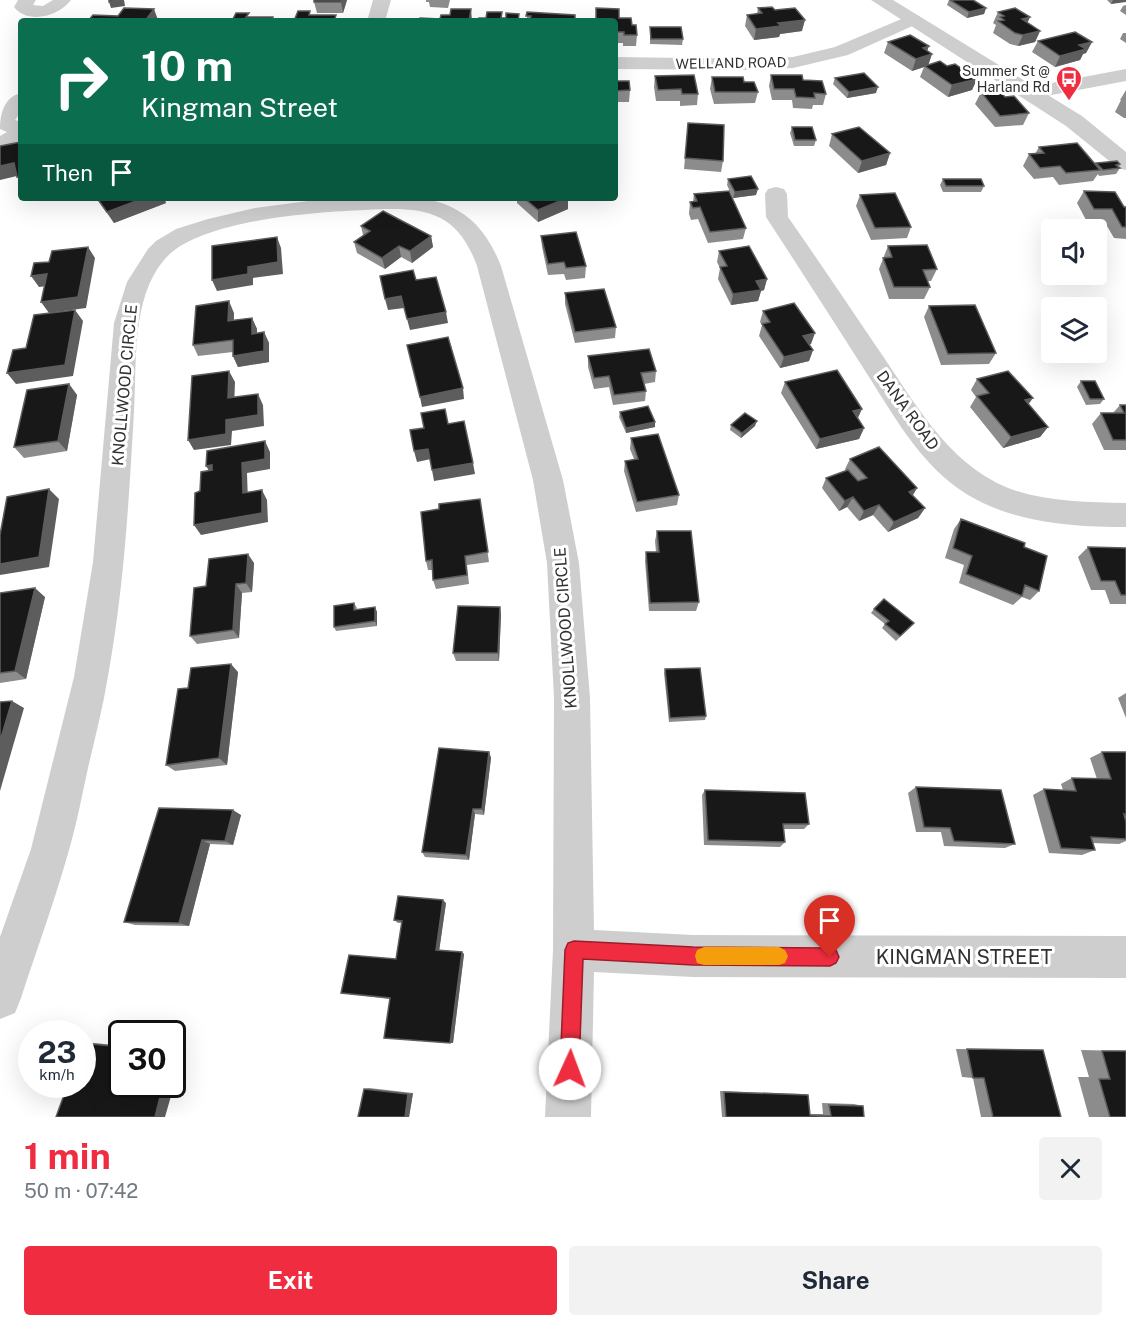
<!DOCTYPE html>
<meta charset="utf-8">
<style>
:root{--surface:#fff;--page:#f2f2f3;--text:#1f2937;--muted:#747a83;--accent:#f02c40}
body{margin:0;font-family:"Public Sans",sans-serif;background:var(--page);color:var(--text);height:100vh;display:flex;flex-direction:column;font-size:22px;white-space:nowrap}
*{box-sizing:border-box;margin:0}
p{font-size:20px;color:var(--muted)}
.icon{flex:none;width:33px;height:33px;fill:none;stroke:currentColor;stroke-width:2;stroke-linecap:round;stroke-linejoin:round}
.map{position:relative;height:1117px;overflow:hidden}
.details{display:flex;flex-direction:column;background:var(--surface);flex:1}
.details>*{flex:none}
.banner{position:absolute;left:18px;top:18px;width:600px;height:183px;border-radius:6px;box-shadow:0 6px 24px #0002;background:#0b6e4f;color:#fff;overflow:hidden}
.tools{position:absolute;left:1041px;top:219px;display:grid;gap:12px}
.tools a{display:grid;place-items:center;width:66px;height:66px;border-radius:6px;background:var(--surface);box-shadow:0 6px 24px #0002;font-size:30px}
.speed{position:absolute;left:18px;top:1020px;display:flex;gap:12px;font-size:30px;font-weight:700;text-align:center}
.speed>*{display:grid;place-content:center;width:78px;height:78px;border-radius:50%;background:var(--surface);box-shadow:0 6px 24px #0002;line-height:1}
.speed small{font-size:15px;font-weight:400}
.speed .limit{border:3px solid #111;border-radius:9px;background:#fff;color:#111}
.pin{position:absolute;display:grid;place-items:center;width:51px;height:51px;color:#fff;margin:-62px -26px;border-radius:50% 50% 50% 0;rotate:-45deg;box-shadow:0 0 6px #0007}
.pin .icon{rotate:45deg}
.me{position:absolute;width:66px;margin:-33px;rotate:2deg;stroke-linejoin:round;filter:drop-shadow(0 0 4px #0008)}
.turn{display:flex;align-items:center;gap:21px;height:126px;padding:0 24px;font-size:27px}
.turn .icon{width:78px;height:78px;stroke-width:2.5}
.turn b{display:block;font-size:42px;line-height:51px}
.then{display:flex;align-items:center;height:57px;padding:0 24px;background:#0003;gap:12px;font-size:22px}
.round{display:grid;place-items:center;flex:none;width:63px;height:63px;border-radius:6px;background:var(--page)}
.head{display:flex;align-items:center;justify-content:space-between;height:102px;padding:0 24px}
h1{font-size:36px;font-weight:700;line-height:45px;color:var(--accent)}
.cta{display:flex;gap:12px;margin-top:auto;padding:12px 24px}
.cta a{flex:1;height:69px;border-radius:6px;background:var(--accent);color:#fff;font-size:24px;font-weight:700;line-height:69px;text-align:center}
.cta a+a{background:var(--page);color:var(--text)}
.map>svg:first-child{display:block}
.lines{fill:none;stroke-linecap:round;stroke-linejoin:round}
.minor{fill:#cecece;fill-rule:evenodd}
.tertiary{fill:#cecece;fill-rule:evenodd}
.wall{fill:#8c8c8c}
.shaded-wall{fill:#5d5d5d}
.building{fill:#181818;stroke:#5d5d5d;stroke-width:1.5}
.route{fill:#f02c40;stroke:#9c1d2a;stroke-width:1.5}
.slow{fill:#f59e0b}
.labels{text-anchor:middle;stroke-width:6;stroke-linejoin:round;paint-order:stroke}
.far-street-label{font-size:14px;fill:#313131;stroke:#fff}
.far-poi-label{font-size:14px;fill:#313131;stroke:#fff;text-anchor:end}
.street-label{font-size:16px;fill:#313131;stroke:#fff}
.near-street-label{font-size:20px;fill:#313131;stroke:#fff}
</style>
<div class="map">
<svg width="1126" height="1117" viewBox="0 0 1126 1117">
<rect width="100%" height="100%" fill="#fff"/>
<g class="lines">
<path class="minor" d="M18,0H36L33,5L43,6L53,0H71C59,16 28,25 14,7Z
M373,0H391L385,21H367Z
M911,15L917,16L920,20L917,24L848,55L793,68L757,70L615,69V57L757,59L793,57L835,47Z
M1126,69V81L1030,99L1023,97L1020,93L1023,89L1030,87Z
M21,93V112L15,120L21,122V142L0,151V136L7,132L0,129C0,114 4,97 21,93Z
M776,187L784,189L787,194L788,217C818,260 847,303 876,346C913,399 945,462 1008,488C1045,502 1087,502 1126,503V527C1072,527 1015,523 968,495C919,465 892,412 862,366C830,316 798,266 766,217L765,194L768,189Z
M331,198C406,198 468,182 501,266L563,480L579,563L590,698L594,930L693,935L1126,936V978L693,977L594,972L591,1117H545L553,950L554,698L547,563L533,480L477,266C456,208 420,207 365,210C314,212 197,220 164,260C131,299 137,363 134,411C129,500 124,588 108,676C103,707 95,738 88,768C82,795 77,823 69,850C55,900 37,949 21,998L15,1013L0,1019V937L31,849L74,677L93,562L114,323L127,282L148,249L156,241L176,229L208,219L255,208Z"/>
<path class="tertiary" d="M871,0H893L1082,116L1126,152V170L1118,168L1066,126Z"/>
</g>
<path class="wall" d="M314,0H347L343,13H317L314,2Z
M426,0H450L448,8L430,7L429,2H426Z
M949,0L986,8L984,14L967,18L947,5Z
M1107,0H1126L1111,4Z
M1126,5V15L1120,11L1123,6Z
M758,8L775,10L802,31L780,34L779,37L754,40L745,26L747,15L757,14Z
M527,12L575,21H527Z
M998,12L1030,17L1027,23L1040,31L1035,42L1018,46L1010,44L993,33L996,25L993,23Z
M619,18L632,25L637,35L636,46H623V43H615V21Z
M650,27L683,39L682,45L650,44Z
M1123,33H1126V43L1120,39Z
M1038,41L1092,42L1086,53L1083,54L1080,60L1055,67L1032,52Z
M888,42L929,46L927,51L932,54L928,65L947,66L977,79L972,90L948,97L920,77L924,67L912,71L884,53Z
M615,73L617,81L630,90L629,102H615Z
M771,75L803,80L826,94L823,105H813L812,109L793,108L792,100H772L769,86Z
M655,76L698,94L697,105L680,106V101H656L654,87Z
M712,77L744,82L758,92L755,103L714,104L710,89Z
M835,78L876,93L847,98L833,84Z
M1126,90V118H1124L1115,112L1121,100H1120Z
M981,92L1005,97L1029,113L1023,125L995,127L975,104Z
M688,123L723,161L721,172L684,169Z
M792,127L816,140L814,146H794L790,133Z
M832,134L890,153L886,165L858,173L829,146Z
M1039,147L1095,164L1096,163L1120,164L1119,167L1120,168L1116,174L1099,176L1098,174L1093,181L1059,185L1053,177L1034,179L1023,166L1029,154H1035Z
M728,179L756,195L733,198L727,185Z
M943,179L984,186L981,192H943L940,185Z
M1084,191L1126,207V239L1114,238L1104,221L1086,220L1077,203Z
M694,194L746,228L743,239L708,243L698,219L691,220L689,214L690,202H693Z
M860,195L911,227L907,238L871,240L856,206Z
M96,198H164L166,203L114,223Z
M517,198H568V209L538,222L517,203Z
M1051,224L1086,230H1052V239L1047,230Z
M361,226L431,236L433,247L412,263L401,257L385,269L357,253L354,242L363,235Z
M541,236L586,266L585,278L566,280L564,274L548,275L542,247Z
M888,246L937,269L931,281H927L930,287L924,299H889L879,269Z
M719,251L767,279L764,290L761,291L758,301L731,305L718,279L720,268L717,262Z
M565,293L616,327L615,338L575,343L565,304Z
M929,306L996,353L989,364L941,365L924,317Z
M763,311L811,344L809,345L813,350L809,361L780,368L759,336L762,325L760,322Z
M234,313V320L252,318L257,329V333L264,332L269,343V362L238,367L233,356V352L198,356L193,345Z
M588,356L656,371L655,382L644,384L646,391L645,401L613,405L609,387L594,389L588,367Z
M977,379L1028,404L1048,427L1040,437L1003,448L970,407L976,397L971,390Z
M1081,381L1104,399L1100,404L1086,405L1077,387Z
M785,382L858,419L864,428L859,439L816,449L781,393Z
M69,384L77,395L67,451L24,458L14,447Z
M1120,405H1126V450H1104L1092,424L1101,413H1113Z
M620,412L655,427L626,433L619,417Z
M731,425L755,426L741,438L730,430Z
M631,438L679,495L677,505L636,512L624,471L625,461L634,459L630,449Z
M850,459L917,488L913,495L925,508L918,518L888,532L873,515L859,521L847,507L839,511L822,488L826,478L846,471L845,469Z
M480,499L489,562L467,565L469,584L436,589L433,580L432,570H428L426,561L439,509Z
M961,519L1024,547L1039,591L1030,600L1022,597L1013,605L959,583L964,565L945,558L954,529Z
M657,531L699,602L696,611H649L645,561L646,552H656L655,541Z
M1088,547L1126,548V604H1110L1105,590H1091L1078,557Z
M254,563L252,592L242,593L239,638L197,644L190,636L206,586Z
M0,593L45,597L26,679L0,683Z
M354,603L357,608L356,610L375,607L377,612V626L336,631L334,627Z
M500,607L501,615L499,661H456L453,653Z
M874,609L914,623L896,641L882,628L885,624L871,613Z
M665,669L706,716L705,720L669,722L664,673Z
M238,672L227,765L175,771L166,765L188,688Z
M1126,693V718L1118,698Z
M489,752L491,758L484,815L475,814L469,860L425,857L422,852Z
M1102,752H1126V841L1119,844L1092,843L1095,850L1082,855L1049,853L1033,795L1044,789L1063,790L1061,784L1072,778L1097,779L1090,758Z
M916,787L1015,844L1005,848L944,846L941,832H916L908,793Z
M705,790L809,824L804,829H784L785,842L780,847L704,845L702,795Z
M159,808L241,815L233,845L210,844L189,926L135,925L124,922Z
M446,903L439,950L464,954L453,1043L390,999L341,993L396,959L402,923H398L394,920Z
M82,1043H95L122,1046V1084H141L139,1093L171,1096L56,1117Z
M956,1049L1043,1050L1061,1117H981L973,1078L962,1077Z
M1081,1050L1126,1051V1117H1089L1078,1077H1089Z
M369,1088L413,1093L409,1117L364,1089Z
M720,1091L801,1094L808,1095L810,1114H823L822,1103L854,1104L863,1106L864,1117H722Z"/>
<path class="shaded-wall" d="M123,0H124L125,6L111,8L109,2Z
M342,0H347L343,13L341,2Z
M1113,0H1126V2L1111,4Z
M986,8L984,14L967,18L969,12Z
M154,9L158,20L157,21H145Z
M471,9L472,21H469Z
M1030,17L1025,28L1022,19Z
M805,20L802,31L780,34L779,37L754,40L756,29L778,23Z
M1040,31L1035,42L1018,46L1023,35Z
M1092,42L1086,53L1083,54L1080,60L1055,67L1060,56L1079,45Z
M929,46L925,56L932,54L928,66H925L924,67L912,71L916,59L923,48Z
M977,79L972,90L948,97L952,85Z
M878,87L876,93L847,98L849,92Z
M890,153L886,165L858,173L862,161Z
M14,163L21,175L0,180V166Z
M21,176V183L17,177Z
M758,189L756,195L733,198L735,192Z
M144,198H164L166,203L114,223L107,212Z
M567,198H568V209L538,222V210Z
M431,236L433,247L412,263L410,251Z
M277,237L281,248L283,274L253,278V285L217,291L212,280L248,267Z
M399,246L401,257L385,269L382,258Z
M88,247L95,258L86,308L49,313L41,302Z
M47,274L55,285L39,287L31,276Z
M767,279L764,290L761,291L758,301L731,305L733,294L756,281Z
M401,296L404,308L388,310L385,299Z
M229,301L234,313L233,332L228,321Z
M75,310L83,321L73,376L16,384L7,373Z
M446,312L448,323L410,330L407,319Z
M252,318L257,329V345L252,334Z
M264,332L269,343V362L238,367L233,356Z
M815,333L811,344L799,347L803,336Z
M813,350L809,361L780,368L784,357Z
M229,371L235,382L234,409L228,398Z
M69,384L77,395L67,451L58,441Z
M463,388L464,399L422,407L420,397Z
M258,394L263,405L264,426L232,431L231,445L194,450L188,440L226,420Z
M1033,398L1025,409V400Z
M862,409L857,420L853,411Z
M757,421L755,426L741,438L742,433Z
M655,422V427L626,433V428Z
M1048,427L1040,437L1003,448L1011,437Z
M864,428L859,439L816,449L820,439Z
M265,441L270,452V469L247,473L248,503L243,493L242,463Z
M428,449L431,459L417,462L414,451Z
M473,463L475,474L434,481L432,470Z
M212,465L213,477L206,466Z
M917,488L911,498L909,492Z
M49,489L59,499L49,567L0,575V564Z
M262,490L267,500L268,522L201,535L194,525Z
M853,497L847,507L839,511L845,501Z
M879,505L873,515L859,521L864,511Z
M925,508L918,518L888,532L894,522Z
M248,554L254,563L252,592L246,583Z
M236,584L242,593L239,638L233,630Z
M35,588L45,597L26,679L15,671Z
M375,607L377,612V626L375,621Z
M500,607L501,615L499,661L498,653Z
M231,664L238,672L227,765L219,758Z
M12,701L24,708L0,791V741Z
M489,752L491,758L484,815L482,809Z
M473,809L475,814L469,860L466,855Z
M233,810L241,815L233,845L225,841Z
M202,840L210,844L189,926L179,923Z
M443,900L446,903L439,952L436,950Z
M462,952L464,954L453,1043H450Z
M130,1084H141L139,1093L127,1095Z
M413,1093L409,1117H405L408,1094Z
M171,1096L165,1117H155L160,1097Z"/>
<path class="building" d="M109,0H123L109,2Z
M314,0H342L341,2H314Z
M950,0H973L986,8L969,12Z
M772,7L775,10L795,8L805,20L778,23L781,26L756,29L747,15L762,13L758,8Z
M124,8L154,9L145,21H88L93,15L118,16Z
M596,8L619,9V18H631L632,25H636L637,35H624V32H615V21H596Z
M1015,8L1030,17L1022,19L1040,31L1023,35L1015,33L998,21L1004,20L1000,17L1004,16L998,12Z
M451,9H471L469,21H419L420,18L440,19L441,15H450Z
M298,11H310L309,15H336L334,21H294Z
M487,12H502L501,18H506V13L519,14L518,21H479V18H486Z
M527,12L575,15V21H530L531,16H526Z
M236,13H249L246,17H273L272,21H232Z
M179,20H212L211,21H179Z
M650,27H681L683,39H651Z
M1075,32L1092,42L1079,45L1086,49L1060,56L1038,41Z
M910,35L929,46L923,48L932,54L916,59L888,42Z
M940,61L947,66L955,64L977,79L952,85L925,66Z
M615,73H616L617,81H629L630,90L615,91Z
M864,73L878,87L849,92L835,78Z
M694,75L698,94H682L681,89L658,90L655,76Z
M771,75H802L803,80L822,81L826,94L814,93L815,98L796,97L794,89H774Z
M712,77H743L744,82H754L758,92H715Z
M1000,91L1005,97L1014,96L1029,113L1000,116L981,92Z
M688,123L724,125L723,161L685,158Z
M792,127H812L816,140H795Z
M859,127L890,153L862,161L832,134Z
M21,142V176L17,177L14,163L0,166V146Z
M1077,143L1100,170L1066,173L1060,166L1040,168L1029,154L1044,153L1039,147Z
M1117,161L1120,164L1116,165L1120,168L1103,170L1096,163Z
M751,176L758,189L735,192L728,179Z
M943,179H981L984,186H946Z
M729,191L746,228L710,232L700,207L693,208L690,202L697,201L694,194Z
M1084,191L1115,192L1124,207H1126V227H1122L1112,209H1094Z
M895,193L911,227L875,228L860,195Z
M97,198H144L107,212Z
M524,198H567L538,210Z
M383,211L431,236L410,251L399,246L382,258L354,242L370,231L361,226Z
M1051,224L1084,225L1086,230H1054Z
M576,232L586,266L566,268L564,262L548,264L541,236Z
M277,237L278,262L248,267V274L212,280V246Z
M927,245L937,269L923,270L930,287H894L883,258L892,257L888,246Z
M749,246L767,279L756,281L761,290L733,294L720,267L727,266L719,251Z
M88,247L78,297L41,302L47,274L31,276L34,263L49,262L52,251Z
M413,270L416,280L436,277L446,312L407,319L401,296L385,299L380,276Z
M604,289L616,327L575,332L565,293Z
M229,301L228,321L252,318V334L264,332V351L233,356V340L193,345L196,306Z
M794,303L815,333L803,336L813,350L784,357L762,324L770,322L763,311Z
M975,305L996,353L948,354L929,306Z
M75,310L65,365L7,373L13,350L26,348L34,315Z
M448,337L463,388L420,397L407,345Z
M649,349L656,371L641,373L646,391L614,395L609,376L594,378L588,356Z
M837,370L862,409L853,411L864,428L820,439L785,382Z
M229,371L228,398L258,394V415L226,420V434L188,440L192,376Z
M1008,371L1033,398L1025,400L1048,427L1011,437L977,396L989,393L977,379Z
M1081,381H1095L1104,399H1090Z
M69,384L58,441L14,447L27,390Z
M1120,405H1126V440H1113L1101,413H1124Z
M648,406L655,422L626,428L620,412Z
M445,409L448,424L464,421L473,463L432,470L428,449L414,451L410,430L424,428L421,413Z
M745,413L757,421L742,433L731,425Z
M658,434L679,495L637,502L625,461L638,459L631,438Z
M265,441V459L242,463L243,493L262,490V513L194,525L195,493L200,491L201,472L212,470V465L206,466L207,451Z
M879,447L917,488L909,492L925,508L894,522L879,505L864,511L853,497L845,501L826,478L848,470L858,481L867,478L850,459Z
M49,489L39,557L0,564V535L7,497Z
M480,499L488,552L465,556L467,575L433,580L432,560L426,561L421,512L439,509V504Z
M961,519L1025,543L1024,547L1047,556L1039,591L1025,585L1022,596L966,574L972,556L953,548Z
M657,531H691L699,602L650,603L646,552H659Z
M1088,547L1126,548V595H1121L1115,581H1101Z
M248,554L246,583L236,584L233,630L190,636L194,588L206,586L209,559Z
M35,588L15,671L0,673V593Z
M884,599L914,623L900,636L885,624L889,621L874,609Z
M354,603V610L375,607V621L334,627V606Z
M458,606L500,607L498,653H453Z
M231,664L219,758L166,765L178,689L188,688L191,668Z
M700,668L706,716L670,718L665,669Z
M12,701L0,741V702Z
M439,748L489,752L482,809H473L466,855L422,852Z
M1102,752H1126V815L1124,814L1126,822V839L1091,837L1095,850L1061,848L1044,789L1076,791L1072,778L1111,779Z
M916,787L1001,790L1015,844L954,841L950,828L924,827Z
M705,790L805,793L809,824H783L785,842L708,840Z
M159,808L233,810L225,841L202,840L179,923L124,922Z
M398,896L443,900L436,950L462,952L450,1043L384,1038L390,998L341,993L349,955L396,959L402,921L394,920Z
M82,1043L122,1047V1084H130L127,1095L160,1097L155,1117H56L68,1084H82Z
M967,1049L1043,1050L1061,1117H993L984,1078H973Z
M1102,1051H1126V1117H1110L1099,1079H1110Z
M364,1089L408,1094L405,1117H358Z
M724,1092L808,1095L810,1115L831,1116L829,1105L863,1106L864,1117H726Z"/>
<path class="route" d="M574,941L693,947L830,948L836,950L839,957L836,963L830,966L693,965L583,959L579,1069L577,1076L570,1079L563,1076L560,1069L565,950L568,943Z"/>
<path class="slow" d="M704,947H779L785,950L788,956L785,963L779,965H704L697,963L695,956L697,950Z"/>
<defs>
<symbol id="bus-pin" viewBox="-11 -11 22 30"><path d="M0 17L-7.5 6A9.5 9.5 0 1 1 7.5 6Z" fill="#f02c40" stroke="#fff"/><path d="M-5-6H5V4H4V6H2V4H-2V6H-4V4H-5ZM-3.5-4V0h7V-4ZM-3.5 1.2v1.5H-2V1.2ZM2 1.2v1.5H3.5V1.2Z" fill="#fff"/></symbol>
</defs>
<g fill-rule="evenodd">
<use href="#bus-pin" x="1054" y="64" width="30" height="40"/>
</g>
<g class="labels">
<g class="far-street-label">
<text transform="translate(731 63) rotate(-1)" y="5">WELLAND ROAD</text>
</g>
<g class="far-poi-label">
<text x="1050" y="76">Summer St @<tspan x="1050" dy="16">Harland Rd</tspan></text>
</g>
<g class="street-label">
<text transform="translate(124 385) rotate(-85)" y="6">KNOLLWOOD CIRCLE</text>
<text transform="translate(908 410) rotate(54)" y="6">DANA ROAD</text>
<text transform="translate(565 628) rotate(-94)" y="6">KNOLLWOOD CIRCLE</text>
</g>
<g class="near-street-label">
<text x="964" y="964">KINGMAN STREET</text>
</g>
</g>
</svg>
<div class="tools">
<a><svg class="icon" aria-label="sound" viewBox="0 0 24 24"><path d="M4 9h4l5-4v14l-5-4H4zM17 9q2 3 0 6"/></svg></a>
<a><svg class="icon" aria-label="layers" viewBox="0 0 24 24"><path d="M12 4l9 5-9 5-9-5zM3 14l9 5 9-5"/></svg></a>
</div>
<div class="speed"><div>23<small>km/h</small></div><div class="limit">30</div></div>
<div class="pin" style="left:830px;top:957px;background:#d93025"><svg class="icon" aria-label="arrive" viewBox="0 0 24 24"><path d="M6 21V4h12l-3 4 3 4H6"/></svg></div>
<svg class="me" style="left:570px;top:1069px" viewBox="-20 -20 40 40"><circle r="19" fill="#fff"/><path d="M0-13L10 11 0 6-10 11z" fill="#f02c40"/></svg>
<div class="banner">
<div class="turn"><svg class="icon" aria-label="right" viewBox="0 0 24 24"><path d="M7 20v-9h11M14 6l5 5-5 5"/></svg><div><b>10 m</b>Kingman Street</div></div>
<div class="then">Then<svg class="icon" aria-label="arrive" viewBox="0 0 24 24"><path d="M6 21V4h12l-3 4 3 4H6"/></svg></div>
</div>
</div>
<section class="details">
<div class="head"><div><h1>1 min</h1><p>50 m · 07:42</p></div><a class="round"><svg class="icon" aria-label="close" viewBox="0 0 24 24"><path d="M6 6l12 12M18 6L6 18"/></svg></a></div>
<div class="cta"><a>Exit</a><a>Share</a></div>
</section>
